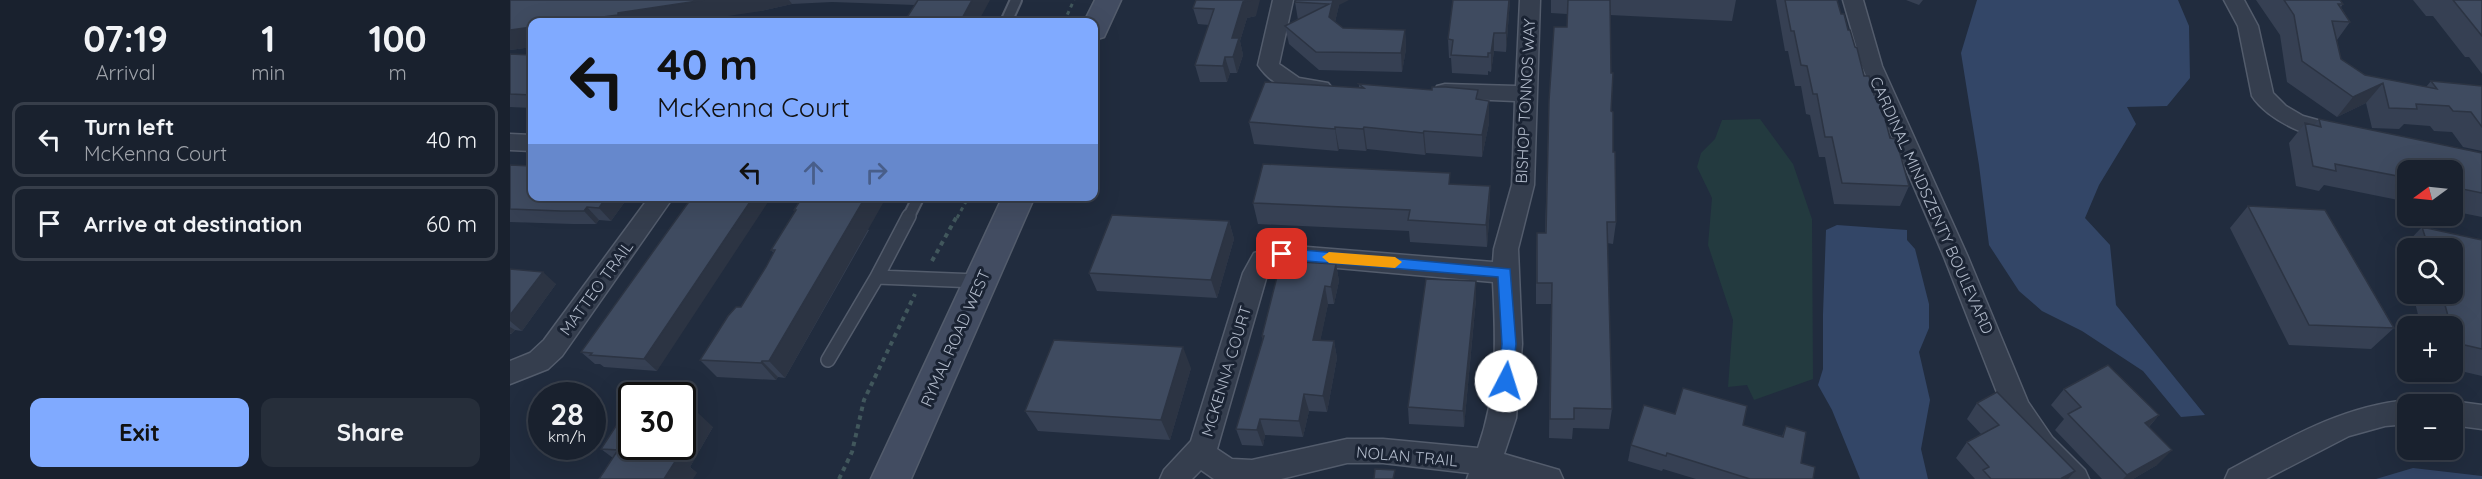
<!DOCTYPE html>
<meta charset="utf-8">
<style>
:root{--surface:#19212e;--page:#262e3a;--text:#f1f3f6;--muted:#9fa3aa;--line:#373e4a;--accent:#80aaff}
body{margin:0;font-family:Quicksand,sans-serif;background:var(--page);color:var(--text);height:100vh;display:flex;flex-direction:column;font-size:22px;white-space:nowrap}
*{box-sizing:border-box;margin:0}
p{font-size:20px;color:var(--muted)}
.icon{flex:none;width:33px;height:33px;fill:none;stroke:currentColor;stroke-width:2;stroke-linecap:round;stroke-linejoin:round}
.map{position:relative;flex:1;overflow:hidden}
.side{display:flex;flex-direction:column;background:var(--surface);width:510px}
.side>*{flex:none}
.guide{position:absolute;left:18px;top:18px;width:570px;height:183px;border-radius:12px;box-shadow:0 6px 24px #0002,0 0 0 2px var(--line);background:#80aaff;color:#111;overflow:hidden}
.needle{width:39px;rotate:255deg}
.buttons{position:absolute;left:1887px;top:160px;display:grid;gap:12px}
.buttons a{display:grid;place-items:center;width:66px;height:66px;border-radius:12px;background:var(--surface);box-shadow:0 6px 24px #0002,0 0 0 2px var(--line);font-size:30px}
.speed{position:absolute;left:18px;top:382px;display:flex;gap:12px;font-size:30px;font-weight:700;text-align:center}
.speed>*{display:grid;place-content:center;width:78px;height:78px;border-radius:50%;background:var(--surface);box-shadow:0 6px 24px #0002,0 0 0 2px var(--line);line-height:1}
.speed small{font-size:15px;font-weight:400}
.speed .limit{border:3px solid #111;border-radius:9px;background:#fff;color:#111}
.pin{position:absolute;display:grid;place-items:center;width:51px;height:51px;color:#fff;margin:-26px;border-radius:12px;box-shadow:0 3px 9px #0006}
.me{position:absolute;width:66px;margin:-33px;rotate:5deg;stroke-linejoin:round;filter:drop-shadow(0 0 4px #0008)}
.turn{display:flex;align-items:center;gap:21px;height:126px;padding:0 30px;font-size:27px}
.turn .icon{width:78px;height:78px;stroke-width:2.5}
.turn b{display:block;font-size:42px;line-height:51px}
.lanes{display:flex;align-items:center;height:57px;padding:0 30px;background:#0003;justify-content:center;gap:30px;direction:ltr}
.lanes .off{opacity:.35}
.eta{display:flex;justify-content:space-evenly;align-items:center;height:102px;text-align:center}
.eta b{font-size:36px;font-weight:800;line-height:42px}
.cta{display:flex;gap:12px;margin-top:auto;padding:12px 30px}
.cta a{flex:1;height:69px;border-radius:12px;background:var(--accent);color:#111;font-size:24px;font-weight:800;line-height:69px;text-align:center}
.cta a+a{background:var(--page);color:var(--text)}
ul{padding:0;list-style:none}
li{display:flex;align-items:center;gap:18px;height:75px;margin:0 12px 9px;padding:0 18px;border:3px solid var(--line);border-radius:12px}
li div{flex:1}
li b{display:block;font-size:22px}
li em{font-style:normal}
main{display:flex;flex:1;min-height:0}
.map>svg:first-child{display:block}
.green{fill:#233a3f}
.water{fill:#334667}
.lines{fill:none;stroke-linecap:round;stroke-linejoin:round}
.lane-far1-casing{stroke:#535c6c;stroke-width:14}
.lane-casing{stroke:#535c6c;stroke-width:16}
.street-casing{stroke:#535c6c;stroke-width:3}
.secondary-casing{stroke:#535c6c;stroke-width:3}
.path-far1{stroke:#41575c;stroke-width:3;stroke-dasharray:4 4;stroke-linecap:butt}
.path{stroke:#41575c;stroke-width:4;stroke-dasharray:4.5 4.5;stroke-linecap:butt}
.lane-far1{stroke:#353e4e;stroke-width:10}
.lane{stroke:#353e4e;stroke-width:13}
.street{fill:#353e4e;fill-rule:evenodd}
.secondary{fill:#424c61;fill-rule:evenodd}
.wall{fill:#364053}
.shaded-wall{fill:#2c3443}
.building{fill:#3f4b60;stroke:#2c3443;stroke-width:1.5}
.route{fill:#1a73e8;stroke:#114b97;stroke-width:1.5}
.slow{fill:#f59e0b}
.labels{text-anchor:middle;stroke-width:6;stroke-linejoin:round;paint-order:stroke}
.street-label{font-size:16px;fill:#b0b9c9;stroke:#1a2333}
</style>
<main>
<section class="side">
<div class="eta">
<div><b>07:19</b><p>Arrival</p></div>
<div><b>1</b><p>min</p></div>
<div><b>100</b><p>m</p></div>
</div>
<ul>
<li><svg class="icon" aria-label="left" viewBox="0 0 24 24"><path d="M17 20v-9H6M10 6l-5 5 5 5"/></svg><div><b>Turn left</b><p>McKenna Court</p></div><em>40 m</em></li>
<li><svg class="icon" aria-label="arrive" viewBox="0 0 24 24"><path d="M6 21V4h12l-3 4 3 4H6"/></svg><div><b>Arrive at destination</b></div><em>60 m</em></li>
</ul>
<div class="cta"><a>Exit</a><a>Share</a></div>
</section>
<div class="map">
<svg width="1972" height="479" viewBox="0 0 1972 479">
<rect width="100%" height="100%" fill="#212c3e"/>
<path class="green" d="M1250,119L1283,164L1302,219L1303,379L1244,400L1237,385L1218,387L1223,320L1198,245L1202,198L1187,167L1191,153L1205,139L1212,120Z"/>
<path class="water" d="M1467,0H1668L1679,26L1680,78L1657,106L1617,107L1626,124L1589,185L1575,218L1600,245L1606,305L1695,415L1671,417L1633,371L1572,331L1532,311L1509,291L1479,245L1469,165L1451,53Z
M1327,225L1397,230V240L1405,249L1419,304V328L1409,352L1420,400L1411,449L1418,479H1350L1322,410L1308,385L1313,369V314L1316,230Z
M1903,468L1972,476V479H1866Z"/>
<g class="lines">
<defs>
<path id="lane-far1" d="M496,22L506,0
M398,218L409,196"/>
<path id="lane" d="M399,216L367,277L467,281
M318,360L367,277"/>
<path id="street" d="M763,0H783L769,64L789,78L818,83L822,88L818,93C793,100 762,87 748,65Z
M1010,0H1030L1024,185L1008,249L1012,344L1006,418L994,454L1049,470L1053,479H957L959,473L873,463H837L771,479H704L691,470L682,479H650L654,470L681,441L733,273L744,253L772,245L983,262L984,249L1002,185L1005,101L935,98L927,96L924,91L927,86L935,84L1006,86ZM772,263L983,282C986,341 988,392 968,448L873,439H837L742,460L722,459L707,449L757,275L762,267Z
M1333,0H1353L1372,66L1458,257L1518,402L1542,437L1575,470L1579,479H1546L1522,455L1493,408L1434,257L1352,66Z
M1714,0H1734L1748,26L1763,93L1776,106L1793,116L1833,127L1836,132L1833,137C1807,145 1756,119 1742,96L1728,26Z
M0,134L22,135V151L0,150Z
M140,196H164L52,356L38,369L0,384V361L20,353L34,340Z
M1898,400L1908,405H1898V424L1875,426L1839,436L1756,479H1715L1719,470C1777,439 1832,406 1898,400Z
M1942,401L1972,405V429L1942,425V405H1932Z"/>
<path id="secondary" d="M585,0H611L594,37L584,40V22H574Z
M493,196H525L401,479H361Z"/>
</defs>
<use href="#lane-far1" class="lane-far1-casing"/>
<use href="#lane" class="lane-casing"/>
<use href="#street" class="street-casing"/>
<use href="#secondary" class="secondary-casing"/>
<path class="path-far1" d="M554,22L564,0
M447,218L459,196"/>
<path class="path" d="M422,261L447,216
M329,479L342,452L354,400L405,294"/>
<use href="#lane-far1" class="lane-far1"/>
<use href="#lane" class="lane"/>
<use href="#street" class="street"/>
<use href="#secondary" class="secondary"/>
</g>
<path class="wall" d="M0,0H480L405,5L322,2L282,4L251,11L22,22V47L0,50Z
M686,0L746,16L737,18L730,41L733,55L727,73H720L717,82H690L685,65L699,25L688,24L683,8Z
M786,0L829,5L825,22L833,28L895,30L896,49L892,72L809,70L779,44L775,26L788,20L785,2Z
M1000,0L996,52L984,51L981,72L978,71V75L942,73L941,58H939L938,39Z
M1041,0H1226L1222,21L1100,15L1101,111L1106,222L1103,244L1097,243L1102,409L1099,429L1063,428L1062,439L1039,438L1041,304H1026V255L1027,233H1035L1039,101L1057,27V14L1041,13Z
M1266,0H1327L1331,14L1345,47L1354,76L1364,95L1399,186L1390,206L1324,204L1315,157H1309L1300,115L1296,114L1291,86H1285L1278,51H1275Z
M1396,0H1413L1409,5Z
M1746,0H1830L1833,4L1831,7L1840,22L1827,40L1831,59L1855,75L1916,87L1921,81L1972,86V151L1953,147L1942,132L1924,131L1920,126L1894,124L1889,129L1862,128L1856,103L1827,117L1777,82L1770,35Z
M1903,0H1972V74L1959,57H1955L1923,16H1916Z
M0,54L22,55V108L0,107Z
M849,84L922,90H968V99L979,123L972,157L916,153L915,155L857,149L856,151L829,149L828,151L744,144L739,122L849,88Z
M1809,119L1972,153V217L1942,211V171H1898V202L1814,185L1809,191L1786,186L1779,143L1795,123L1804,125Z
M0,165L119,196L101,221L89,220L86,224H63L0,222Z
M941,184L980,208L977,247L900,242L899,231L748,224L743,203Z
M183,196L147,371L94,367L90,364H85L71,352Z
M1738,206L1884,328L1861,349L1779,345L1720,228Z
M284,210L359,230L275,378L268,377L266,380L207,377L190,360L231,307L256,267L264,253L261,250L285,212Z
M719,221L724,239L707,298L587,291L579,273Z
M1912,227L1972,240V376L1942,369V327H1911L1903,294H1942V249H1898V275L1891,249Z
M826,264L829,281L824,304H818L810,341H824L827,358L817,412L799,411L793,437L755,435L753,446L732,445L726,429L753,340L752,336Z
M0,269L46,284L12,331L5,330L1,334H0Z
M966,299L954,427L899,424L898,407Z
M681,368L660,440L528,431L515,411Z
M1554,389L1649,415L1639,427L1647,465L1623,479H1592L1545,430L1554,419L1541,405Z
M1467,403L1565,471L1558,479H1465L1446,458L1457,442L1471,434L1457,419Z
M1165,414L1233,425L1272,436L1276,426L1291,463L1303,479H1186L1153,469L1152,471L1118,461L1121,445Z
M122,426L203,427L180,467L187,473L103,458L91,449Z"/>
<path class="shaded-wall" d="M194,0H279L282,4L251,11L179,22H54Z
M462,0H480L468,22H450Z
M742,0H750L746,16L737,18L730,41L733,55L727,73L723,57L722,38L733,2Z
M823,0H839L829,5L822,35L819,17Z
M999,0H1000L996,52V33Z
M22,27V47L0,50V30Z
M895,30L896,49L892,72L891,53Z
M984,33V51L981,72V53Z
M715,57L720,73L717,82L713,66Z
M1873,83L1856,103L1827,117L1843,97Z
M979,101V123L972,157V135Z
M825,127L829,149L828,151L825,129Z
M854,127L857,149L856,151L853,129Z
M914,131L916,153L915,155L913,133Z
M980,186V208L977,247L976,225Z
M97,196H119L101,221L89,208Z
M244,196H262L147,371L134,359Z
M356,196H377L275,378L259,361Z
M77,207L89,220L86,224L74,211Z
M719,221L724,239L707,298L701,280Z
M826,264L829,281L824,304L821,287Z
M33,272L46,284L12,331L0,321V315Z
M966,281V299L954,427L953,411Z
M815,286L818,304L807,357L803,340Z
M0,327L5,330L1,334L0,333Z
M824,341L827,358L817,412L813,396Z
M673,347L681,368L660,440L651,420Z
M252,361L268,377L266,380L251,363Z
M794,394L799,411L793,437L789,421Z
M186,411L203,427L180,467L187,473L183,479H154L158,457L164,447H172V433Z
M1649,415L1635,431V423Z
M750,419L755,435L753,446L747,430Z
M1662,450L1647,465L1623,479H1613L1617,475Z
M1565,471L1558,479H1552Z"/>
<path class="building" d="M0,0H194L108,13V15L54,22H22V27L0,30Z
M408,0H462L450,22H394Z
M686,0H742L733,2L722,38H729L723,57H715L713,66L685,65L704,9L683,8Z
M786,0H823L819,17L833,28L895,30L891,53L806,52L775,26L819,4L785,2Z
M943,0H999L996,33H984L981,53H978V57L941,55L943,40L938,39Z
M1058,0H1100L1101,73H1103L1101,111L1103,112V152H1105L1106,222H1097L1102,409L1064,408V419H1040L1042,283H1027V233H1036L1039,101L1044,27H1057Z
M1275,0H1327L1331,14H1334L1338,30H1340L1345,47L1347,48L1354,76H1359L1364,95H1369L1380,138L1386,139L1399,186L1332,183L1322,137H1315L1307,94H1303L1297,66L1291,65L1284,31H1281Z
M1774,0H1830L1833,4H1828L1840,22L1822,21L1831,59L1855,75L1927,89L1921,81L1972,86V127L1961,112L1943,111L1939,106L1906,104L1907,109L1879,108L1873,83L1843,97L1792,61L1784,15Z
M1943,0H1972V36Z
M0,54L22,55V95L0,94Z
M755,82L854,88L849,84L922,90V87H936L968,90L966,99L979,101L972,135L914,131L913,133L854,127L853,129L825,127V129L739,122Z
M1809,119L1972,153V193L1942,187V171H1898V178L1825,164L1826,171L1803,166L1795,123L1811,127Z
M753,164L940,173L939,184L980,186L976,225L898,220L900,210L743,203Z
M0,165L22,166V196H97L89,208L77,207L74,211H51L0,209Z
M183,196H244L134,359L80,355L82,353L71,352Z
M293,196H356L259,361H252L251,363L190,360L218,316L226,307H231L256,267L265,250H261L286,210H284Z
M1738,206L1815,210L1884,328L1799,325Z
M602,215L719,221L701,280L579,273Z
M1912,227L1972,240V349L1946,343L1942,332V327H1941L1932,294H1942V249H1919Z
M771,261L826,264L821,287L815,286L803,340L824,341L813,396L794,394L789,421L750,419L747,430L726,429L754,336H752Z
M0,269L33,272L0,315Z
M916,279L966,281L953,411L898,407Z
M544,340L673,347L651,420L515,411Z
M1598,365L1649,415L1635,423L1662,450L1617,475L1558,414L1571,407L1554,389Z
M1173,388L1237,406L1233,425L1273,437L1276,426L1296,432L1291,463L1305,467L1303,479H1240L1157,453L1156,456L1121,445L1134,405L1165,414Z
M1487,392L1565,471L1552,478L1553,479H1481L1473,470L1479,467L1457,442L1489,425L1467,403Z
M172,410L186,411L172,433Z
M106,426H122V447H164L158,457H168L154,479H89L108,450L91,449Z
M865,469L885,470L883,479H864Z"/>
<path class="route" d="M772,248L1000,269L1006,344L1001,386L996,387L990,386L988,381L992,344L988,277L772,259L765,254Z"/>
<path class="slow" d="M819,252L885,257L892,262L885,268L819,263L812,257Z"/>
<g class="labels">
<g class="street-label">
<text transform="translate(1015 101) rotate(-87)" y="6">BISHOP TONNOS WAY</text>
<text transform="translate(1422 205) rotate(66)" y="6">CARDINAL MINDSZENTY BOULEVARD</text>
<text transform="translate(86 288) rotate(-54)" y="6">MATTEO TRAIL</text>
<text transform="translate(445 338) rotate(-66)" y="6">RYMAL ROAD WEST</text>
<text transform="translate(716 371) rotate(-73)" y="6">MCKENNA COURT</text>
<text transform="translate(897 456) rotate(5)" y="6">NOLAN TRAIL</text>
</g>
</g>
</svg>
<div class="buttons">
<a><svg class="needle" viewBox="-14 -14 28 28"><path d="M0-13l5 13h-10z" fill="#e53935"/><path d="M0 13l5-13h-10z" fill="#9fa3aa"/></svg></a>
<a><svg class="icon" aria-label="search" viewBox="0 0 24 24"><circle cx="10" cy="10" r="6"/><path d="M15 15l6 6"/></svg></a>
<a>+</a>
<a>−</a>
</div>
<div class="speed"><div>28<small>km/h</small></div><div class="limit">30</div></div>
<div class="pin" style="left:772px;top:254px;background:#d93025"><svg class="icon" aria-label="arrive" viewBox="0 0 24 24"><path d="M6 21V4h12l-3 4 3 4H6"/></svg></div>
<svg class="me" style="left:996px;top:381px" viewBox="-20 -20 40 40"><circle r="19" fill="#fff"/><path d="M0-13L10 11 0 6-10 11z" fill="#1a73e8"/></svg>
<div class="guide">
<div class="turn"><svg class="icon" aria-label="left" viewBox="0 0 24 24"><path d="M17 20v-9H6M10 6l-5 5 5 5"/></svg><div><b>40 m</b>McKenna Court</div></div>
<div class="lanes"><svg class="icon" aria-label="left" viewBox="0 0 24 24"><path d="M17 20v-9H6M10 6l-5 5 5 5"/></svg><svg class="icon off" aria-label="ahead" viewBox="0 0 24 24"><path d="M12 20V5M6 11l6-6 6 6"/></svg><svg class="icon off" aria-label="right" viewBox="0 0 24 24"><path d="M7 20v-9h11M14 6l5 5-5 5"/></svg></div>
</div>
</div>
</main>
